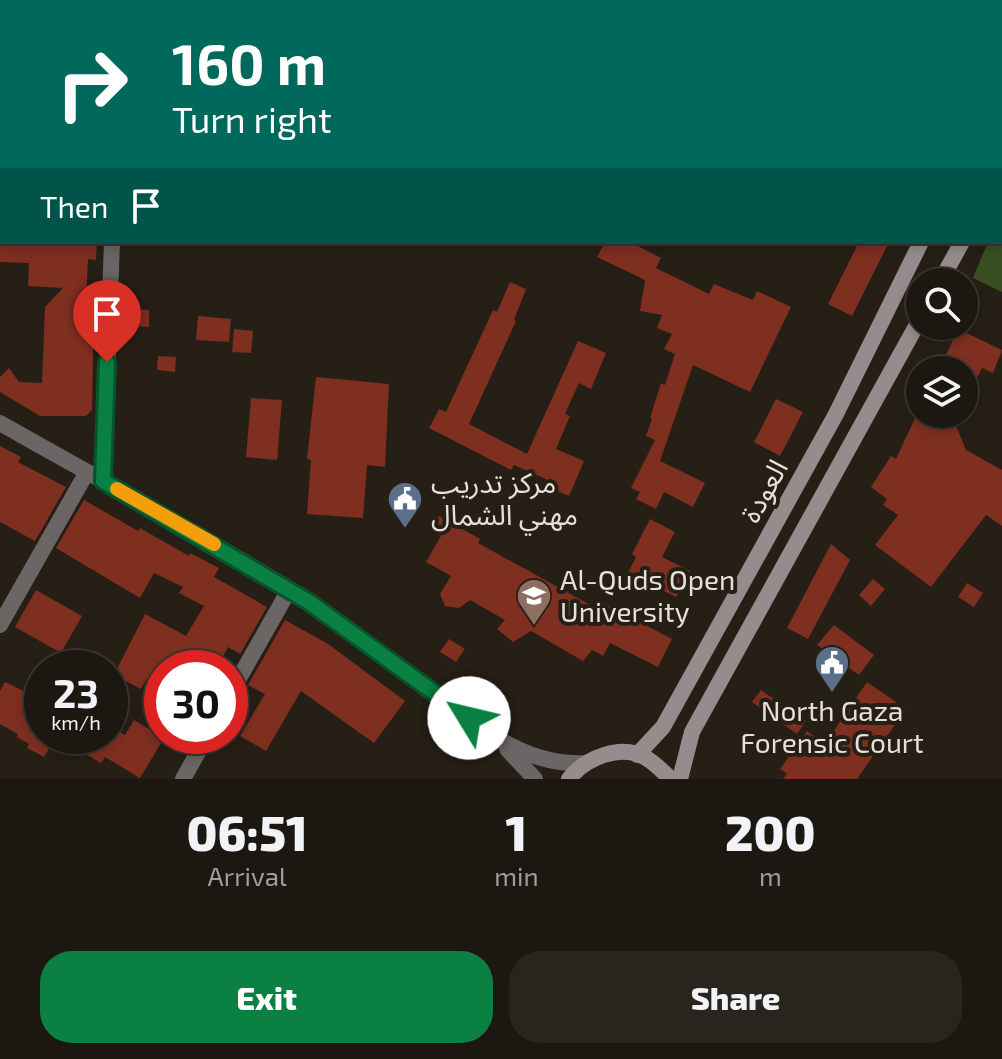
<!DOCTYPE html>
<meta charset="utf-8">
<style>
:root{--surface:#1c1710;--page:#29241e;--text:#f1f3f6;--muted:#a09f9f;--line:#3a3630;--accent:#0b8043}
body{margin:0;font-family:"Exo 2","Noto Sans Arabic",sans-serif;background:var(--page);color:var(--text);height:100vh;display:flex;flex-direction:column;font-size:30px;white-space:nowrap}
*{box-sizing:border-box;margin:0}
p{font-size:26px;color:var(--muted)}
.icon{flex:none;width:44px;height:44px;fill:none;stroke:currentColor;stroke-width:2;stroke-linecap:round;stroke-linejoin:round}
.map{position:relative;height:779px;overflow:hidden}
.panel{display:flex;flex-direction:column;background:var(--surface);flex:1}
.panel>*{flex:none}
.banner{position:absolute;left:0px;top:0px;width:1002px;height:244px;box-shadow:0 4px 12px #0003,0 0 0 2px var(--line);background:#00695c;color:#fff;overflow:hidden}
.fabs{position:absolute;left:906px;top:268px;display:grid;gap:16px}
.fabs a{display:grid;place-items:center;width:72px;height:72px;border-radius:50%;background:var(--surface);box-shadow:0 4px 12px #0003,0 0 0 2px var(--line);font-size:40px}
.speed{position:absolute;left:24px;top:650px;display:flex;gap:16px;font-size:40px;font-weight:700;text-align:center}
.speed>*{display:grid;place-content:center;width:104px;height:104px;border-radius:50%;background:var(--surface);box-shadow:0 4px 12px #0003,0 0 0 2px var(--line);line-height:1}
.speed small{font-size:20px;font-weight:400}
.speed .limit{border:12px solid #d22;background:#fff;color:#111}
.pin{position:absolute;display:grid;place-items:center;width:68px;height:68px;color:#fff;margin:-82px -34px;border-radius:50% 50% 50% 0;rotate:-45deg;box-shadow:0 0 8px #0007}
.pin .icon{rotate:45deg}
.me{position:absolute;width:88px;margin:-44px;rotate:306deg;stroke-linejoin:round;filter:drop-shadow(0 0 6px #0008)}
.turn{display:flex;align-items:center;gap:28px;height:168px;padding:0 40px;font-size:36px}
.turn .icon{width:104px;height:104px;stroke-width:2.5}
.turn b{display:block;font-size:56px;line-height:68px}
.then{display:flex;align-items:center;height:76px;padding:0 40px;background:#0003;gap:16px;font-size:30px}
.eta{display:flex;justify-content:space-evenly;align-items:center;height:136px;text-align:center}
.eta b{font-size:48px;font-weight:800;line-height:56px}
.button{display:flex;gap:16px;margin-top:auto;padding:16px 40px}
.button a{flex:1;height:92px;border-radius:32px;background:var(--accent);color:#fff;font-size:32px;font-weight:800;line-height:92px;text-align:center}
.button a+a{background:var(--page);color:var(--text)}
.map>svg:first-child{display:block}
.green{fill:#394f23}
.building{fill:#7e2f20}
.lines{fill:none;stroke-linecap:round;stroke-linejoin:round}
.street{stroke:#6b6565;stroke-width:16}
.secondary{stroke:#968c8d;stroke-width:16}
.route-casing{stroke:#07532c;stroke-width:20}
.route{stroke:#0b8043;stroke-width:14}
.slow{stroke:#f59e0b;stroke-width:14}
.labels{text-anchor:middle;stroke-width:8;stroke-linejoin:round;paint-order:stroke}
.poi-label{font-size:28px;fill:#e5e0da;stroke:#261f16;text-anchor:start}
.street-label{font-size:28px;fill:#e5e0da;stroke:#261f16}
</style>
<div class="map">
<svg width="1002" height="779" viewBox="0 0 1002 779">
<rect width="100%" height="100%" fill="#261f16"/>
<path class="green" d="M1002,208V292L973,278L988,242H1000Z"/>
<path class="building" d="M12,242H97L96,260L88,259L86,300L93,306V353L92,410L86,416H40L0,392V377L9,368L19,382L42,383L45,307L63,288L28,286L29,263L0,262V244H12Z
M605,242H630L661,258L656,268L709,294L714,284L753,300L757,291L791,307L750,392L693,365L660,461L705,483L693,507L664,492L656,509L636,499L640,492L631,488L655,440L646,436L652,419L650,418L661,383L665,385L675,354L664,349L672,334L657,328L662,315L640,311L645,280L597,257Z
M859,242H889L852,316L828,304Z
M510,282L526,289L514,320L516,321L469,424L527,454L578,341L606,353L591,389L579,383L565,414L570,416L556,449L584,461L569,496L544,485L546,479L514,465L511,470L429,428L439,409L446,412L493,310L497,312Z
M135,309L149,310V327L134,326Z
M198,316L231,319L229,342L196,340Z
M234,329L253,331L251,353L232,352Z
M958,329L1002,350L993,373L982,368L964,404V370H939Z
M158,356L176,357L175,372L157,370Z
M316,377L389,384L385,467L367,465L363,518L307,514L311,460L307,459Z
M251,398L282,400L277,460L246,457Z
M776,399L803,412L780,456L754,442Z
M917,414H959L955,423L966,450L1002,470V526L986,515L931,587L875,545L898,515L883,505L887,499L871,487L891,456L896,459Z
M0,446L21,457L18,462L66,487L35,541L0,522Z
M84,500L138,531L140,528L189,556L190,553L219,568L214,577L267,607L240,654L228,647L217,668H162V688L146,680L141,689L114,675L145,614L186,636L204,606L179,593L183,587L154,573L140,598L56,548Z
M439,516L480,539L478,543L594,607L599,601L672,639L658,667L610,643L603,656L592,650L583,661L531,631L513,642L497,629L505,620L470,600L459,608L445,606L440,594L451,576L426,562L441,536L430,531Z
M650,519L675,532L662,557L690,571L676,597L628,573L636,557L632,554Z
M831,544L850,560L808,639L787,628Z
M873,579L885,589L871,606L859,595Z
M967,583L983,593L974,607L958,597Z
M36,590L82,616L61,653L15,627Z
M285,620L328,644L405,701L374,743L301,691L266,751L240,736L265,694L248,685Z
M834,625L874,655L859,675L817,645Z
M449,639L465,649L456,662L440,652Z
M5,682L34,696L29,705L42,712V736H110V727L125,735L134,720L164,738L140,778L105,757L101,763L56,737L44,757L27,748L29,744L17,737L18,734L0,724V691Z
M867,682L906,709L857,779H783L787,774L780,769L807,731L825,744Z
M761,690L806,721L797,734L752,702Z"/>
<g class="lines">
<path class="street" d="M117,2V0
M0,423C102,481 207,537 306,600C371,642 428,696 494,736C523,754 552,765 586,763
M103,481L112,242
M0,625L87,472
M230,694L289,590
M507,749L535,779
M183,779L207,736"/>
<path class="secondary" d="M1000,81L1002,77
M1000,162L1002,157
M940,282L962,242
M637,755L663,727L836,414L921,242
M569,779C585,758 621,743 646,758C655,763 663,772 671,779
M680,779L692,732L920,319"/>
</g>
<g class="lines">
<defs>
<path id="route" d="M107,362L103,481L309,602L469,718"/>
</defs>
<use href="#route" class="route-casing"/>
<use href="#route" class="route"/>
<path class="slow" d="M117,489L214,544"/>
</g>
<defs>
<symbol id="civic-pin" viewBox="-11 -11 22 30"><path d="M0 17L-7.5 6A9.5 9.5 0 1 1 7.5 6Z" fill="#5c6f8a" stroke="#261f16"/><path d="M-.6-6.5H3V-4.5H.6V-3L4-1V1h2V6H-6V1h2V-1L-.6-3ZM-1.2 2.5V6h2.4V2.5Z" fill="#fff"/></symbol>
<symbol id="university-pin" viewBox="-11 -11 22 30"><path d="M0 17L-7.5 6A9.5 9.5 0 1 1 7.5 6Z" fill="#8d6e63" stroke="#261f16"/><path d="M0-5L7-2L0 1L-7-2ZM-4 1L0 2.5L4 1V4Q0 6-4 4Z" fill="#fff"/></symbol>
</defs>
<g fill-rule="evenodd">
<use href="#civic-pin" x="385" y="479" width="40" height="54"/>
<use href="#university-pin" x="514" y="576" width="40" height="54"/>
<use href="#civic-pin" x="812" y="643" width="40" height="54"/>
</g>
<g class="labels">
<g class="poi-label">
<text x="431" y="493">مركز تدريب<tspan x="431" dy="32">مهني الشمال</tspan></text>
<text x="560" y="590">Al-Quds Open<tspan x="560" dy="32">University</tspan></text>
<text x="832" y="721" text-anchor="middle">North Gaza<tspan x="832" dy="32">Forensic Court</tspan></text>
</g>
<g class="street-label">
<text transform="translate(764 491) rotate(-61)" y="10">العودة</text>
</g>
</g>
</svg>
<div class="fabs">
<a><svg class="icon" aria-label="search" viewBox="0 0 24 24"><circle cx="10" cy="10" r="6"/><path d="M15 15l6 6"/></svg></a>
<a><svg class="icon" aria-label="layers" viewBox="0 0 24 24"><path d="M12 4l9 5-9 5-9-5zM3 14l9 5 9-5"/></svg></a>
</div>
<div class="speed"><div>23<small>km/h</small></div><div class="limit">30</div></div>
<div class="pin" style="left:107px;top:362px;background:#d93025"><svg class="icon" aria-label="arrive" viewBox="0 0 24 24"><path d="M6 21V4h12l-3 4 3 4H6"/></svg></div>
<svg class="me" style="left:469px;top:718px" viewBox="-20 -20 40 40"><circle r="19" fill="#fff"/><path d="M0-13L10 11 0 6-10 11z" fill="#0b8043"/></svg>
<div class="banner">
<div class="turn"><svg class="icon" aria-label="right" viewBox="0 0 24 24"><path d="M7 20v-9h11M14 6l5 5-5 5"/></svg><div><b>160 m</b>Turn right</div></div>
<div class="then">Then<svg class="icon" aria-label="arrive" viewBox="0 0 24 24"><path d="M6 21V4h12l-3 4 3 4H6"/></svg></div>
</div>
</div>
<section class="panel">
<div class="eta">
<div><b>06:51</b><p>Arrival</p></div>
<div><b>1</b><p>min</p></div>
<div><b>200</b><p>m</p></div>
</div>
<div class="button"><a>Exit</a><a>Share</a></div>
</section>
